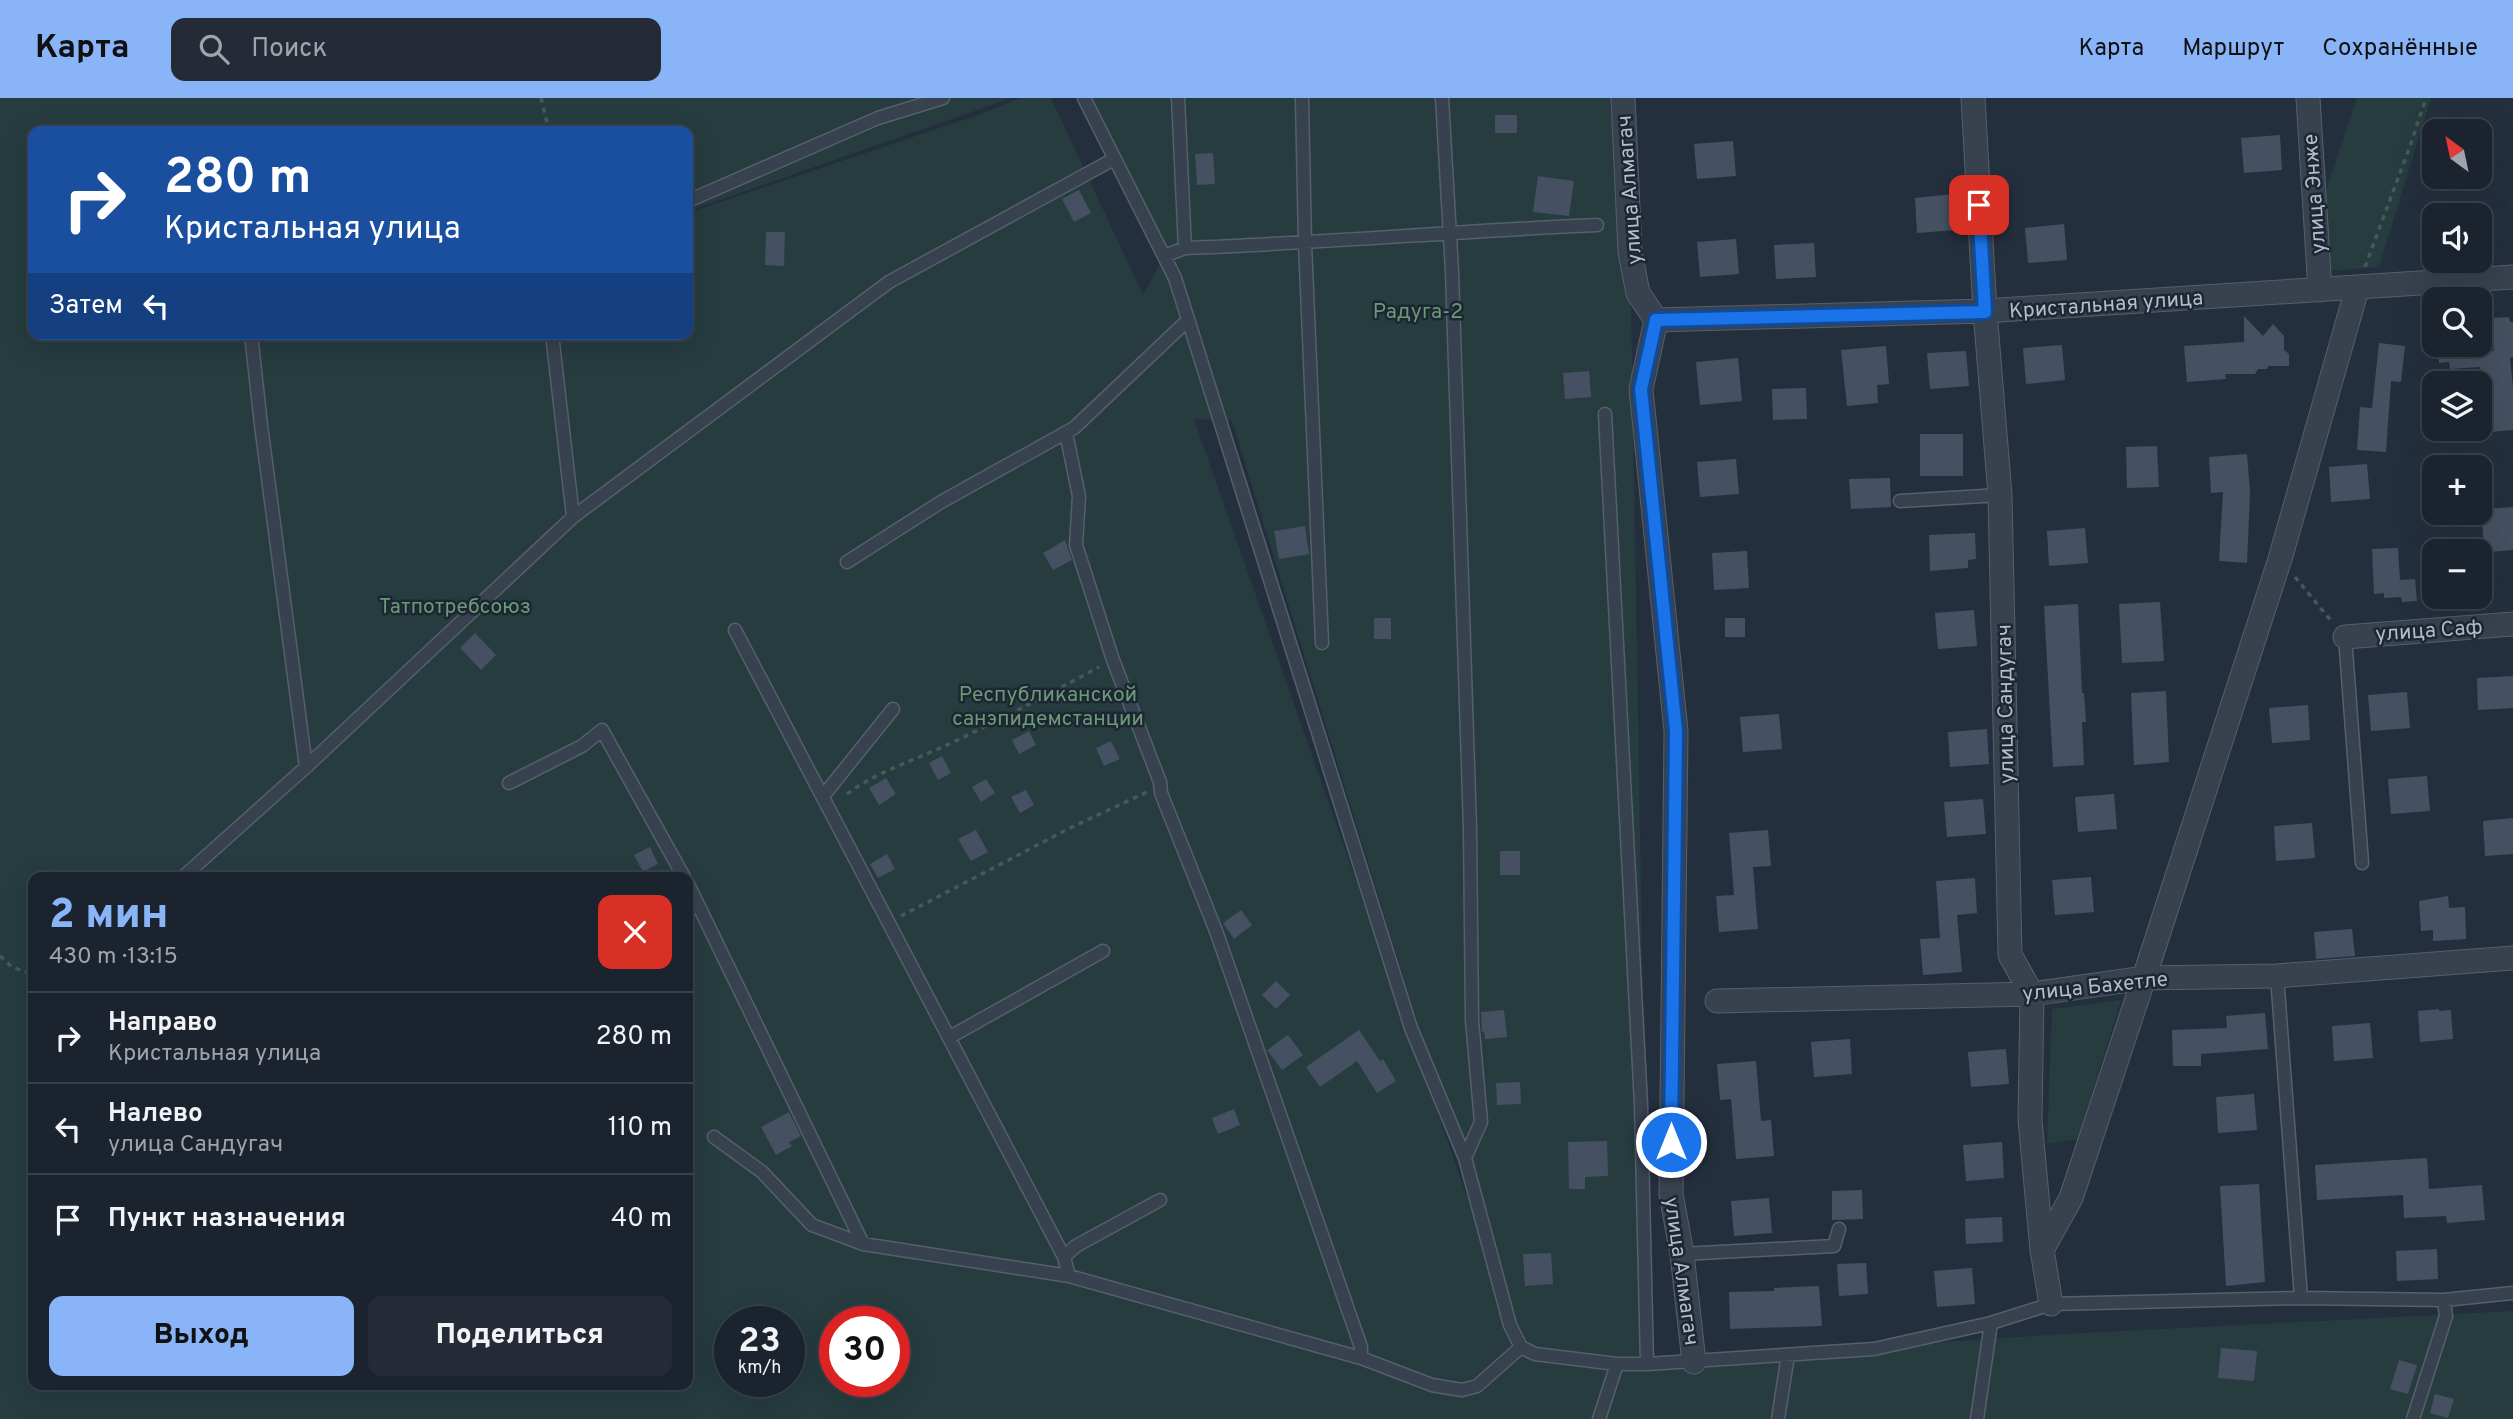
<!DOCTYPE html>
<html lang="ru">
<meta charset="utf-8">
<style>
:root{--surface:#1b232e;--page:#242b36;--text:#f1f3f6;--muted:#a0a4aa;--line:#39404a;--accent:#8ab4f8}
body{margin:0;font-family:Overpass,sans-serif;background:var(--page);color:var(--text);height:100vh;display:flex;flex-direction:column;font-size:26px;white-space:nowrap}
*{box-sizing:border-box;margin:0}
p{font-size:23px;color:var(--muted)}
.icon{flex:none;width:38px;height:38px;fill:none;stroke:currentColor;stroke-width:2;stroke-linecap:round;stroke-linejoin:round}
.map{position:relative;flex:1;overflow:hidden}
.details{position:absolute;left:28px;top:774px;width:665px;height:518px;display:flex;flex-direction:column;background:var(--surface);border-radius:14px;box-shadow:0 7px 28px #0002,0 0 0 2px var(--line)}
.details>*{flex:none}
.banner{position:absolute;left:28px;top:28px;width:665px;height:214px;border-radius:14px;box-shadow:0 7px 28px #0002,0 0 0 2px var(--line);background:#1a4fa0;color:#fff;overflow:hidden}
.needle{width:46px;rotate:327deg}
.fabs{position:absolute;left:2422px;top:21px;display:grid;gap:14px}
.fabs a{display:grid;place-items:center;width:70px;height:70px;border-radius:14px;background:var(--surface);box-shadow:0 7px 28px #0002,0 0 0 2px var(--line);font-size:35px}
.speed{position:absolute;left:714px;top:1208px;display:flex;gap:14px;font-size:35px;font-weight:700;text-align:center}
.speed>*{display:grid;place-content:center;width:91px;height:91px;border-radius:50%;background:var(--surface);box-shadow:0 7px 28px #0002,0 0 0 2px var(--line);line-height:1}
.speed small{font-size:18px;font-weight:400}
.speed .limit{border:10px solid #d22;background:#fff;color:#111}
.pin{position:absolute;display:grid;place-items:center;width:60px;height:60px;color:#fff;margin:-30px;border-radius:14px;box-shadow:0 4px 10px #0006}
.me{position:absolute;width:77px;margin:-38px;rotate:0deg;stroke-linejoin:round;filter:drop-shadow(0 0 5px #0008)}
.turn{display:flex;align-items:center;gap:24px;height:147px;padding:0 21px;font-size:32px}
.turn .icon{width:91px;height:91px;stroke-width:2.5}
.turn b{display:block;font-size:49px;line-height:60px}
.then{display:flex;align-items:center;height:66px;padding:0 21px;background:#0003;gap:14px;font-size:26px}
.round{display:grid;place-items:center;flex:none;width:74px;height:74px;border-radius:14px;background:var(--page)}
.headline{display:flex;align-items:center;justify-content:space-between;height:119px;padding:0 21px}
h1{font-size:42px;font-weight:800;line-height:52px;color:var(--accent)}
.button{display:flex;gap:14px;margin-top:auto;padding:14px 21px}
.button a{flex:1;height:80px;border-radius:14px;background:var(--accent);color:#111;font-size:28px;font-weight:800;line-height:80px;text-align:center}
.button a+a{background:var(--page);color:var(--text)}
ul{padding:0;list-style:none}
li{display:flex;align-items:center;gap:21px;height:91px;padding:0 21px;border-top:2px solid var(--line)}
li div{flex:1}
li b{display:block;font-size:26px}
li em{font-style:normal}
header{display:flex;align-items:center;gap:42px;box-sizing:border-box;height:98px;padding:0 35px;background:var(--accent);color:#111}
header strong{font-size:33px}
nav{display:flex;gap:38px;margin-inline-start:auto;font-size:24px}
.search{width:490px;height:63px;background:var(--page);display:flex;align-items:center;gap:18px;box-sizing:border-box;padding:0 24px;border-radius:14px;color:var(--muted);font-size:26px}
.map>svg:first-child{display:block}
.green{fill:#263c3f;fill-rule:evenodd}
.building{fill:#455162}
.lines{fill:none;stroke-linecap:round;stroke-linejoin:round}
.service-casing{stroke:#565f6c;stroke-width:15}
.minor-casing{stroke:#565f6c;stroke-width:25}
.path{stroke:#44595c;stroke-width:3.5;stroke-dasharray:5 5;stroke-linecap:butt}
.service{stroke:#38414e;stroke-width:12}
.minor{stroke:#38414e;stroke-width:23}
.route-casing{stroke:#114b97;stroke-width:18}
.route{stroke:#1a73e8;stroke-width:12}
.labels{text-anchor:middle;stroke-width:5;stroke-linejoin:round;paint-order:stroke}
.street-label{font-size:21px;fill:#b4bcc9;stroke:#1d2633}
.park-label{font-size:21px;fill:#6b9a76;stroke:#1d2633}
</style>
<header>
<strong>Карта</strong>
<div class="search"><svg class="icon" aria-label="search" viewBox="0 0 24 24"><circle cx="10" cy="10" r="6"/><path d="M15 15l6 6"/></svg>Поиск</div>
<nav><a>Карта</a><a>Маршрут</a><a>Сохранённые</a></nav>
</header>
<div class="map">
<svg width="2513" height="1321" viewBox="0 0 2513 1321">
<rect width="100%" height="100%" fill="#242f3e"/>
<path class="green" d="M0,0H1005L1006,2L688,113V33H33V236H688V115L984,15L1020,0H1051L1143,197L1167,153L1091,0H1619L1631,204L1649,1263L2064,1236L2513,1213V1321H0ZM1194,321L1232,323L1494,1173H1493ZM33,779H688V1286H33ZM730,1223H789V1283H730ZM835,1223H894V1283H835Z
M2357,0H2431L2379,169L2327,173L2326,93Z
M2121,902L2078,1041L2047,1046L2052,911Z"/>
<path class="building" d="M1495,17H1517V35H1495Z
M2280,37L2282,72L2244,75L2241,40Z
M1733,43L1736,78L1697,81L1694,46Z
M1213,55L1215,86L1197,87L1195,56Z
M1538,78L1574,83L1569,118L1533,114Z
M1079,92L1091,115L1074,124L1062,101Z
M1953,96L1956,132L1917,135L1915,100Z
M2064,126L2067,162L2028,165L2025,130Z
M766,134H785L784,168L765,167Z
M1736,141L1739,176L1700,179L1697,144Z
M1814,145L1816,179L1776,181L1774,147Z
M2244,218L2263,238L2273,226L2284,238V252L2289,256V268H2268L2267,271H2258L2255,276H2225L2226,281L2187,284L2184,248L2244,244Z
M2509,219L2510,224H2513V259L2510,260L2513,290V332L2480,335V269L2450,271L2449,264L2439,265L2438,247H2463V254L2494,253L2492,220Z
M2379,245L2405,248L2401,284L2391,283L2386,354L2357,352L2360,309L2372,310Z
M2062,247L2065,282L2026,286L2023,250Z
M1886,248L1889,286L1877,287L1878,305L1847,308L1841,252Z
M1966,253L1969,288L1930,291L1927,255Z
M1738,260L1742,303L1700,307L1696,264Z
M1589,273L1591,299L1565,301L1563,275Z
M1806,290L1807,321L1773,322L1772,291Z
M1920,336H1963V378H1920Z
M2157,348L2159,389L2127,390L2126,349Z
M2247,356L2250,395L2247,465L2219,463L2223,394L2211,395L2209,359Z
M1736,361L1739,396L1700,399L1697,364Z
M2367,366L2370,401L2331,404L2329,369Z
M1890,380L1891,409L1851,411L1849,381Z
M2513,409V452L2488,454L2487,450H2484L2482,422L2486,421L2485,411Z
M1305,428L1309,456L1279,461L1274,433Z
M2085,430L2088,465L2049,468L2047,433Z
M1975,435L1976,461L1968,462V470L1930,473L1929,437Z
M1065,442L1072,462L1053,472L1043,455Z
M2398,450L2400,482L2415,481L2417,503L2402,504L2401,499L2384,500V495L2374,496L2372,451Z
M1747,453L1749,490L1714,492L1712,455Z
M2160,504L2164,563L2122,565L2119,506Z
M2078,506L2082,595H2084L2086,624H2082L2084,667L2053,669L2044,508Z
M1974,512L1977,548L1938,551L1935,515Z
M1374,520H1391V541H1374Z
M1725,520H1745V539H1725Z
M475,535L496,557L481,572L460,550Z
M2513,578V610L2478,612L2477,580Z
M2166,593L2169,664L2134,667L2131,595Z
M2407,594L2410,630L2371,633L2368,597Z
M2308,607L2310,642L2272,645L2269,610Z
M1779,616L1782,651L1743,654L1740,619Z
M1987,631L1989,666L1950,669L1948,634Z
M1029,633L1036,647L1019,656L1012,642Z
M1111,643L1120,661L1104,668L1096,650Z
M942,658L951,675L938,682L929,665Z
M2427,678L2430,713L2391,716L2388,681Z
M886,680L896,696L879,707L869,690Z
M986,681L995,695L981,704L972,689Z
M1026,692L1034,707L1020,715L1011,699Z
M2114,696L2117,731L2078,734L2075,699Z
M1983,701L1986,736L1947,739L1944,704Z
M2513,720V756L2485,758L2483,723Z
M2312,725L2315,760L2276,763L2274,728Z
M976,732L988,754L971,763L958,741Z
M1768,732L1771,768L1753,769L1758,831L1719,834L1716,798L1734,797L1729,735Z
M650,749L658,766L643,774L634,757Z
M1500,753H1520V777H1500Z
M887,756L895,771L878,780L870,766Z
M2091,779L2094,814L2055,817L2052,782Z
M1975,780L1977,815L1957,817L1962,874L1923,877L1920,841L1940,840L1936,783Z
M2448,798L2449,810L2465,809L2466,841L2433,843V832L2421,833L2419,803Z
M1241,812L1252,827L1234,841L1223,825Z
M2352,831L2355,858L2316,861L2314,834Z
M1276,883L1290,897L1276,911L1262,897Z
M2439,911V913L2451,912L2453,941L2420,944L2418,913Z
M1504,912L1507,939L1485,941L1484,934H1482L1481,914Z
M2265,915L2268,951L2201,956V968H2173L2172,932L2227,930L2226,918Z
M2370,925L2373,960L2334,963L2332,928Z
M1359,932L1380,963L1383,961L1396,983L1377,995L1357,963L1320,989L1306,969Z
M1288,937L1303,957L1282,972L1267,952Z
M1850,941L1852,976L1814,979L1811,944Z
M2006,951L2009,986L1971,989L1968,954Z
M1756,963L1761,1023L1771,1022L1774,1058L1736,1061L1731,1001L1720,1002L1717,966Z
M1520,984L1521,1006L1497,1007L1496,985Z
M2254,996L2257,1032L2218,1035L2216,999Z
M1234,1011L1240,1027L1218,1036L1212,1020Z
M789,1014L801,1038L789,1044L792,1048L776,1057L761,1029Z
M1607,1043L1608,1078L1585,1079V1091H1569L1568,1044Z
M2002,1044L2004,1080L1966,1083L1963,1047Z
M2427,1060L2429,1091L2482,1087L2485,1122L2447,1125L2446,1118L2404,1120L2403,1097L2317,1102L2315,1067Z
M2259,1086L2265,1184L2226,1188L2220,1088Z
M1862,1092L1863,1121L1832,1122V1093Z
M1769,1100L1772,1135L1734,1138L1731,1103Z
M2002,1119L2003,1144L1966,1146L1965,1121Z
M2437,1151L2438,1181L2397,1183L2396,1153Z
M1551,1155L1553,1186L1525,1188L1523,1156Z
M1866,1165L1868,1196L1839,1198L1837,1166Z
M1972,1170L1975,1206L1937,1209L1934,1173Z
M1819,1188L1822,1228L1730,1231L1729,1194L1774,1193V1190Z
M2221,1250L2257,1253L2254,1283L2218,1280Z
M2399,1262L2417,1267L2408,1296L2390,1291Z
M2435,1296L2454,1301L2448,1320L2430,1315Z"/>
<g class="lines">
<defs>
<path id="service" d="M1084,0L1175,180L1411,930L1465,1060L1510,1227L1521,1249L1535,1256L1617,1266H1647L1874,1251L1991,1225L2051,1206L2301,1200L2444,1202L2513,1195
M1302,0L1305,145L1322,545
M1442,0L1452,173L1470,730L1472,922L1481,1024L1465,1060
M688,103L878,20L943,0
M1185,150C1323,145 1459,133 1597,127
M1164,158L1185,150L1178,0
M251,236L261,327L306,669
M552,236L573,419
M1605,316L1641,1007L1647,1266
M1066,335L1079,398L1076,447L1113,562L1160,684L1161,695L1216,833L1361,1249V1260
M1900,403L2000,397
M847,464L941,404L1074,330L1188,222
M735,532L1064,1159L1069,1178
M2345,539L2362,765
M509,685L582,648L602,632L684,779
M824,697L893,611
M183,779L306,669L573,419L889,184L1114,61
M688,786L863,1146
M2277,878L2301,1200
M950,939L1103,853
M714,1039L762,1074L812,1127L863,1146L1069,1178L1361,1260L1432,1287L1462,1292L1477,1288L1521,1249
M1682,1156L1834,1148L1839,1131
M1064,1159L1076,1148L1160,1102
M1599,1321L1617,1266
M1778,1321L1788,1257
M1977,1321L1991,1225
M2413,1321L2446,1218L2444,1202"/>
<path id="minor" d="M1623,0L1630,154L1638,195L1656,222L1641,291L1676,633L1671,1096L1682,1156L1694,1264
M1973,0L1985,213L2000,397L2010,857L2032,896L2030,1022L2042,1152L2051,1206
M2308,0L2320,192
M1656,222L1985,213L2513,179
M2345,539L2513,526
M1717,903L2032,896L2144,880L2277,878L2513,860
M2042,1152L2071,1100L2144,880L2280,461L2357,191"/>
</defs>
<use href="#service" class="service-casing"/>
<use href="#minor" class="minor-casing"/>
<path class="path" d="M541,0L549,33
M361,31L363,33
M2365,169L2410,48L2426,0
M2295,479L2332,524
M847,696C876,674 915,662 949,646C1000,622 1049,596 1099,569
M901,818L1070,730L1147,694
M0,858L12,869L33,877"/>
<use href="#service" class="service"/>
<use href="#minor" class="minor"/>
</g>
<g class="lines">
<defs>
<path id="route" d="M1671,1044L1676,633L1641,291L1656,222L1985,214L1979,107"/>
</defs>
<use href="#route" class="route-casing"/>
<use href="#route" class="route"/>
</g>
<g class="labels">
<g class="street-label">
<text transform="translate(1629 92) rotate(-94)" y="7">улица Алмагач</text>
<text transform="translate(2314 96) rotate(-94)" y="7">улица Энже</text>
<text transform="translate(2106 206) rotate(-4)" y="7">Кристальная улица</text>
<text transform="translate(2429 532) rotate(-4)" y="7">улица Саф</text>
<text transform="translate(2005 606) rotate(-91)" y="7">улица Сандугач</text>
<text transform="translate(2095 888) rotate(-6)" y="7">улица Бахетле</text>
<text transform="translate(1682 1173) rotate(82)" y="7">улица Алмагач</text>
</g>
<g class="park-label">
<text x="1418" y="220">Радуга-2</text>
<text x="455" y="515">Татпотребсоюз</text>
<text x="1048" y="603">Республиканской<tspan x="1048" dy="24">санэпидемстанции</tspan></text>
</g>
</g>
</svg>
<div class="fabs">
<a><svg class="needle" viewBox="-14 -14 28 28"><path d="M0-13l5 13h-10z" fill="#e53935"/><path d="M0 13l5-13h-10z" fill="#a0a4aa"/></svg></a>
<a><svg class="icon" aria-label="sound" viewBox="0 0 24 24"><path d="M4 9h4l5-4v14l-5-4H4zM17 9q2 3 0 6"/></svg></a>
<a><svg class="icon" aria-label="search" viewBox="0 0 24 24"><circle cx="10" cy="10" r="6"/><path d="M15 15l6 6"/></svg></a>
<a><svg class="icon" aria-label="layers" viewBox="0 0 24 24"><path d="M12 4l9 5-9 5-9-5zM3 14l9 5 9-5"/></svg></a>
<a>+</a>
<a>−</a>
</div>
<div class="speed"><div>23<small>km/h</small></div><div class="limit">30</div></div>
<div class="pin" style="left:1979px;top:107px;background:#d93025"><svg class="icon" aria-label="arrive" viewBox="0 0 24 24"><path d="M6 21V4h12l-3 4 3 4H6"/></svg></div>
<svg class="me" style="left:1671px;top:1044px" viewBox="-20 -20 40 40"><circle r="17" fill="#1a73e8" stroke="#fff" stroke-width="3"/><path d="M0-11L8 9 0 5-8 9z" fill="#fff"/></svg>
<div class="banner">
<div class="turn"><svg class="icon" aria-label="right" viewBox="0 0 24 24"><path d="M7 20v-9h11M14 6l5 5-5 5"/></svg><div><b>280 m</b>Кристальная улица</div></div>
<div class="then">Затем<svg class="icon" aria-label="left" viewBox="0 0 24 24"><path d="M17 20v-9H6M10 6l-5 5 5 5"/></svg></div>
</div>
<section class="details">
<div class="headline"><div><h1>2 мин</h1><p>430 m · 13:15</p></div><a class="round" style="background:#d93025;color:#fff"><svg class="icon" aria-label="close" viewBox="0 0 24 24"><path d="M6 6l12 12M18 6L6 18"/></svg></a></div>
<ul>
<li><svg class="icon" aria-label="right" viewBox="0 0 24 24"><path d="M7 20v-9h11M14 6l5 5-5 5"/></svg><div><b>Направо</b><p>Кристальная улица</p></div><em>280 m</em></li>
<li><svg class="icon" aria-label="left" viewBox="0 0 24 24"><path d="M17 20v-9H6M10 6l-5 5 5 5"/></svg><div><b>Налево</b><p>улица Сандугач</p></div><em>110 m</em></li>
<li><svg class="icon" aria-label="arrive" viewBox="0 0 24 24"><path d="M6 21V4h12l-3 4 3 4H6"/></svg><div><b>Пункт назначения</b></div><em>40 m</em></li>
</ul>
<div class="button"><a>Выход</a><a>Поделиться</a></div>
</section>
</div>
